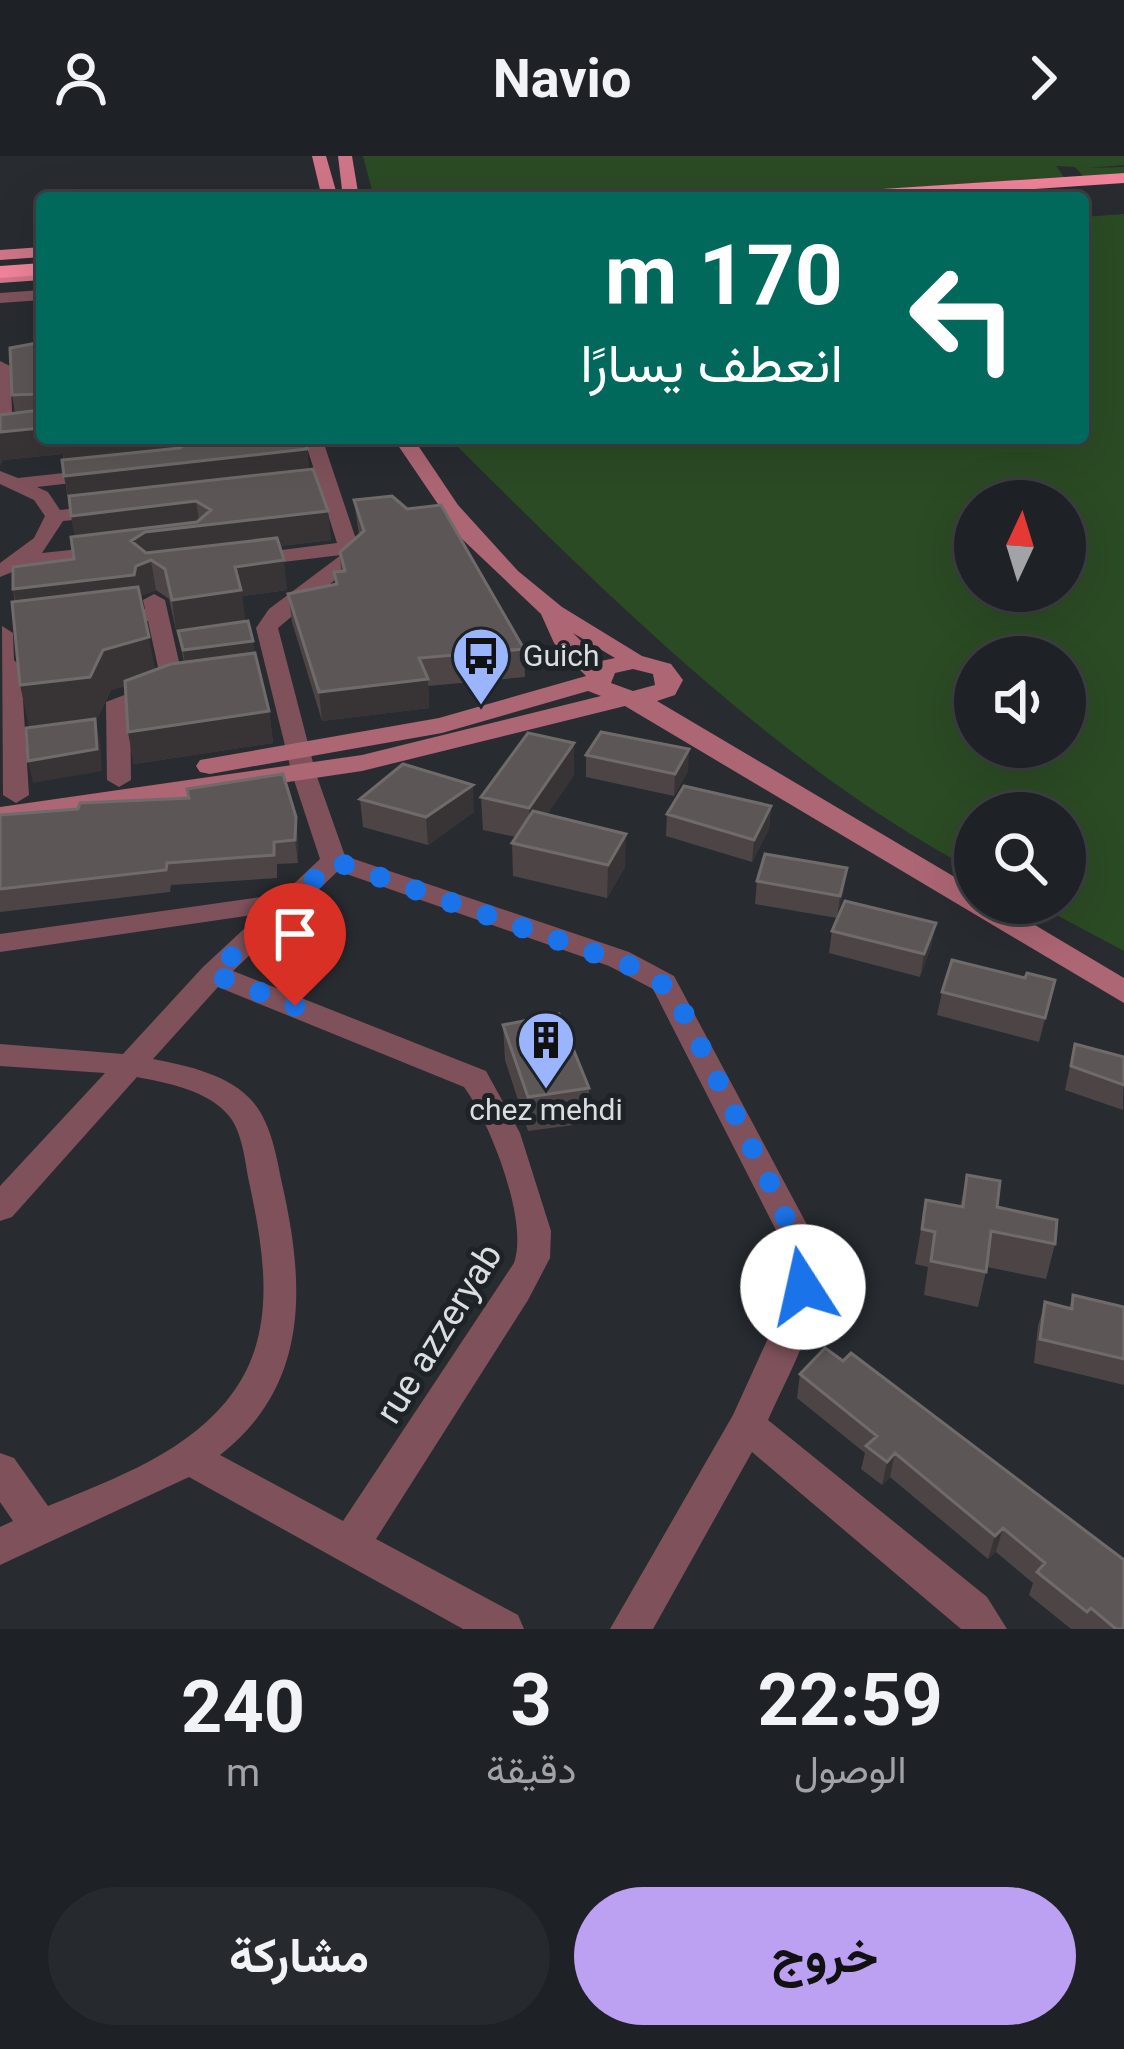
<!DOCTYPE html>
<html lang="ar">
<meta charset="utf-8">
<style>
:root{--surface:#1e2125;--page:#26292d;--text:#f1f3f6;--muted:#a1a3a7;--line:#3c3e42;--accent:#bca0f2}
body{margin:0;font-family:Roboto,Vazirmatn,sans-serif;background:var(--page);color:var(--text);direction:rtl;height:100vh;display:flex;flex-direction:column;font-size:45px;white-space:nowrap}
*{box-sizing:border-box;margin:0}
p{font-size:39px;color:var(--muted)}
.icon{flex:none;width:66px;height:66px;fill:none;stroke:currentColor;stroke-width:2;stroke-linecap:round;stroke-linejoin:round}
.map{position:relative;height:1473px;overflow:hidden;direction:ltr}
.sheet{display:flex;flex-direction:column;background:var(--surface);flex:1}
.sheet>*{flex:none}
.hud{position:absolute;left:36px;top:36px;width:1053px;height:252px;border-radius:12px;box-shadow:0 12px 48px #0002,0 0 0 3px var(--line);direction:rtl;background:#00695c;color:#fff;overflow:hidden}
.needle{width:78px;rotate:4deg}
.controls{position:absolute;left:954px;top:324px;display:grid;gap:24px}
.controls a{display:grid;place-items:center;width:132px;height:132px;border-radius:50%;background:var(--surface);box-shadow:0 12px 48px #0002,0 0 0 3px var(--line);font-size:60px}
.pin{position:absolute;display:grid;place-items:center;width:102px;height:102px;color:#fff;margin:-123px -51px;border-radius:50% 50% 50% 0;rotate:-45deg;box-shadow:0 0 12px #0007}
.pin .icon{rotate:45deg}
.me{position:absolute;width:132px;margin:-66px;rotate:350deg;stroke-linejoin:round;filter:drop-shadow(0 0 9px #0008)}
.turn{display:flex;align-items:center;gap:42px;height:252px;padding:0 48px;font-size:54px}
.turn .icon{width:156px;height:156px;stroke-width:2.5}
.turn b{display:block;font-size:84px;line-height:102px}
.eta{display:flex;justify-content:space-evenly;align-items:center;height:204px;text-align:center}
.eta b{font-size:72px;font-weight:700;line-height:84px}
.action{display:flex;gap:24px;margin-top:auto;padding:24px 48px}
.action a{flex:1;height:138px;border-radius:72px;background:var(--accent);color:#111;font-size:48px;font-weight:700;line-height:138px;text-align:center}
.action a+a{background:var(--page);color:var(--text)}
header{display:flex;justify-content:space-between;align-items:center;height:156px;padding:0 48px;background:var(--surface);font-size:54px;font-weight:700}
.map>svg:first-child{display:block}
.green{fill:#2b4b24;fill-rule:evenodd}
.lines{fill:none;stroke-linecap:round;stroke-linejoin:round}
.street{fill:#7f525b;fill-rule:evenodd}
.secondary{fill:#ad6674;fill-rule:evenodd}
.primary{fill:#d07588;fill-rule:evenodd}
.highway{fill:#f0839a;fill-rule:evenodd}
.wall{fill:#4d4545}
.shaded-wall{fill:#383436}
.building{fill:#5c5656;stroke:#706b6b;stroke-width:3}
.route{stroke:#1a73e8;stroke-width:21;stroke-dasharray:0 37.8}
.labels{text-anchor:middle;stroke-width:10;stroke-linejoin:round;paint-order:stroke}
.poi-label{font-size:30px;fill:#dbdee1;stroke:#1e2327;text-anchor:start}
.near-street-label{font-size:36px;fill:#dbdee1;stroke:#1e2327}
</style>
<header><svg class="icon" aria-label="forward" viewBox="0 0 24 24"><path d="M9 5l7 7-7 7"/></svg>Navio<svg class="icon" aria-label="person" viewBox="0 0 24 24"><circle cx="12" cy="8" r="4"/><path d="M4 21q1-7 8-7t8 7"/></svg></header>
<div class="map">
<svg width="1124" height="1473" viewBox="0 0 1124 1473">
<rect width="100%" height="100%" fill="#282c31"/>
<path class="green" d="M363,0H1124V9L1087,12L1124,11V17L1083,20L1075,11L1056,10L1064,21L757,42H374Z
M1124,58V795L1034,747H1065V657H975V715C777,610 607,439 449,282H1083V61ZM975,345H1065V435H975ZM975,501H1065V591H975Z"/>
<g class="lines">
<path class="street" d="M42,134V144L0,147V137Z
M0,205L10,210L13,278L4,283L0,282Z
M304,282H322L362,401L278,472L316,618L345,700L629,796L674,820L813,1080C833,1145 794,1205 768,1264L987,1441L1007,1473H961L752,1296L653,1473H610L733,1259L780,1156L787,1106L779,1080L653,833L609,810L338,715L233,815L486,915L520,977L551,1075L550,1102L528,1144L376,1383L518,1459L524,1473H463L189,1321L0,1409V1371L13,1365L0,1346V1297L14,1302L48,1350C114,1323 192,1295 234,1235C279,1172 263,1091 248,1021C245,1002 241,974 229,960C208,934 167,927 137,921L12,1061L0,1065V1030L105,917L0,910V888L123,898L203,811L260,758L0,796V778L283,738L320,703L292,618L256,472L269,453L341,399L249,410L239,404L249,398L337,387ZM218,831L464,931C490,966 529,1065 514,1107L343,1365L220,1299C309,1230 305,1131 283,1032C277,1004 272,968 253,946C231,919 185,909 153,903Z
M100,313L107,315V323L37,331L48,336L60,354L104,349L114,355L104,361L63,365L42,397L108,390L115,392V400L22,412L0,421V407L34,382L45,360L34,344L0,328V315L18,322Z
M154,438L165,444L184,528L130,550L131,624L119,631L107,624L106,546L161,525L148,465L111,470L100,463L111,456L145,453L143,444Z
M2,470L13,477L14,504L21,512L29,639L16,647L3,639Z"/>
<path class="secondary" d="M393,282H413L458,349L518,415L562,451L642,500L671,508L683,524L675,539L657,545L975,733V747H998L1124,822V847L625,550L362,615L0,669V651L362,599L601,540L588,535L442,577L210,618L200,616L196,610L200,604L439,562L586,520L554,487L541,458L461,382ZM573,477L615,502L601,505ZM633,513L653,518L655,529L633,535L611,527L615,517Z"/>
<path class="primary" d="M312,0H326L338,42H322Z
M338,0H352L359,42H343Z
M42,91V101L0,104V94Z
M42,114V124L0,127V117Z"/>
<path class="highway" d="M1124,17V27L903,42H813L822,37Z
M42,107V119L0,122V110Z"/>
</g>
<path class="wall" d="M42,186V282H303L307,293L309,314L331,384L280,390L287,434L242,440L245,464L176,474L169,443L156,434L141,440L140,443L155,514L184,507L178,475L254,497L269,555L273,587L134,608L128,576L125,530L111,534L98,561L29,570L13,433L74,403L75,380L64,320L63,298L3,304L0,309V259L15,257L12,239Z
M354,344L524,493L525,521L428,530L429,552L322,565L292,466L288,438L335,428L334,416L341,415L340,396L359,379Z
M586,599L688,615L674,640L586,621Z
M574,619L547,658L625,711L607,742L513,720L512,687L516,681L483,674L481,641Z
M360,643L474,656L428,689L363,671Z
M771,650L769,673L752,706L666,680L667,658Z
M0,659L296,661L298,707L277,708V722L171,729L170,736L0,756Z
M847,712L837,762L755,748L757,725Z
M936,767L931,790L920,821L829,797L832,775Z
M1025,822L1055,824L1039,886L937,859L942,836Z
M503,869L589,932V967L528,975L505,904Z
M1075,888L1124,901L1123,954L1065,934Z
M967,1019L997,1051L1055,1088L1046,1123L987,1111L978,1151L924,1139L928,1111L915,1108L926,1044L960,1051Z
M1073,1139L1124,1151V1229L1034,1207L1038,1170L1045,1146L1069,1152Z
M825,1192L1124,1473H1071L1029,1439L1033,1427L996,1396L988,1403L890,1321L882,1329L861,1313L865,1297L797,1242L800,1218Z"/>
<path class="shaded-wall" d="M42,272V282H181L184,300L66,312L63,298L3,304L0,309V276Z
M307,293L310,321L70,348L64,320Z
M196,345L200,370L328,355L331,384L151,405L156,434L141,440L140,449L20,463L13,433L134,419L76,388L71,360Z
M284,404L287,434L242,440L245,464L176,474L172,444L235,411Z
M149,481L156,521L111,534L98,561L29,570L20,529L103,494Z
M253,485L256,506L186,515L183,494Z
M428,523L429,552L322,565L319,536Z
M269,555L273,587L134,608L128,576Z
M95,563L100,584L102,615L33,627L28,605Z
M574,587V619L529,684V652Z
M689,593L688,615L674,640L675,618Z
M473,629L474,656L428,689L426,661Z
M771,650L769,673L752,706L754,684Z
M296,661L298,684V707L295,684Z
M626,678L625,711L607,742L608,709Z
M847,712L844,735L837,762L840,740Z
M936,767L931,790L920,821L924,798Z
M895,1297L890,1321L882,1329L887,1306Z
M1003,1372L996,1396L988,1403L995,1380Z"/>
<path class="building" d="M42,186V272L0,276V259L40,254V238L12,239L10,192Z
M192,282H303L307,293L64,320L62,304L180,292Z
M313,313L328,355L145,376L131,385L146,397L277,382L284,404L235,411L241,434L172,444L165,413L151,404L136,410L134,419L13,433V411L74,403L71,381L197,366L211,354L196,345L71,360L69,340Z
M392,340L407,353L441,349L524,493L419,502L428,523L319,536L288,438L337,428L334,416L345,415L340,396L364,375L354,344Z
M138,431L149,481L103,494L90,521L20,529L12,446Z
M248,465L253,485L183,494L178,475Z
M255,497L269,555L128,576L125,525L171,508Z
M95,563L97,593L28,605L26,572Z
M601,576L689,593L675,618L586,599Z
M528,577L574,587L529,652L481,641Z
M403,608L473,629L426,661L360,643Z
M283,618L296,661L295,684L274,686V699L167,707L166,714L0,733V659L78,653L80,647L189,642L187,633Z
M684,630L771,650L754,684L667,658Z
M533,655L626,678L608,709L512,687Z
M765,698L847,712L840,740L757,725Z
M845,745L936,767L924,798L832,775Z
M952,804L1025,822L1027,817L1055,824L1045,862L942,836Z
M559,858L589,932L528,941L503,869Z
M1075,888L1124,901V929L1071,910Z
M967,1019L1000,1025L997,1051L1057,1064L1055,1088L991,1075L986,1116L931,1105L935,1076L922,1073L926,1044L963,1051Z
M1073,1139L1124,1151V1203L1040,1183L1045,1146L1072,1153Z
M825,1192L843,1205L851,1197L1124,1404V1473H1116L1091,1452L1087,1456L1037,1416L1045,1407L1003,1372L995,1380L895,1297L887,1306L866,1290L877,1280L800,1218Z"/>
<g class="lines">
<path class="route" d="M295,850L213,818L334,705L642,814L673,836L776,1039L804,1106L803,1131"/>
</g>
<defs>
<symbol id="bus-pin" viewBox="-11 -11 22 30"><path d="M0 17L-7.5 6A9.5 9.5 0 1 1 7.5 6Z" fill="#9ab5fd" stroke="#1e2327"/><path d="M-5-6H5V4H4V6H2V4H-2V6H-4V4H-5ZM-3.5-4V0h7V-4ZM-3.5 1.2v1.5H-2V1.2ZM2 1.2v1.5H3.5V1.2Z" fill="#111"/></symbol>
<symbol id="building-pin" viewBox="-11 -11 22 30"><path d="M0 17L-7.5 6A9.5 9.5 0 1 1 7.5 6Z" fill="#9ab5fd" stroke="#1e2327"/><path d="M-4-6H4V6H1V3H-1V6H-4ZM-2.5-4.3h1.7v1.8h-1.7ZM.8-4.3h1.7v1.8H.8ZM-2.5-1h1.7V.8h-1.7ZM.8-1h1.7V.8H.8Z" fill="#111"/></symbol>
</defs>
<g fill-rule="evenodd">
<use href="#bus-pin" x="448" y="467" width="66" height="90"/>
<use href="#building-pin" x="513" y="851" width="66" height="90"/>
</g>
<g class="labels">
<g class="poi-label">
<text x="523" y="510">Guich</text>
<text x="546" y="964" text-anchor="middle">chez mehdi</text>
</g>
<g class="near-street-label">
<text transform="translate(438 1177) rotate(-58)" y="13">rue azzeryab</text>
</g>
</g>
</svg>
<div class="controls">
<a><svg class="needle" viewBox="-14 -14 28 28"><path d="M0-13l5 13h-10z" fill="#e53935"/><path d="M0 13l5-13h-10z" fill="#a1a3a7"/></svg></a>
<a><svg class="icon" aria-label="sound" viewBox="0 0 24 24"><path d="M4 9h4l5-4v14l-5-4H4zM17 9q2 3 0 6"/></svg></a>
<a><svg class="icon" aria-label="search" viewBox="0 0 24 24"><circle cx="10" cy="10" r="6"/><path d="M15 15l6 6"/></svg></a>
</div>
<div class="pin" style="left:295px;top:850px;background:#d93025"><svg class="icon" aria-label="arrive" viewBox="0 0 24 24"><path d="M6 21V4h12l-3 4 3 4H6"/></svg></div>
<svg class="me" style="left:803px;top:1131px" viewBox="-20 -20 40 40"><circle r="19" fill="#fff"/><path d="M0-13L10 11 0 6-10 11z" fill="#1a73e8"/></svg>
<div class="hud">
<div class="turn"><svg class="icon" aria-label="left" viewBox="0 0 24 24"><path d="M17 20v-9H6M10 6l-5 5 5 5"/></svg><div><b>170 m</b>انعطف يسارًا</div></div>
</div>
</div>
<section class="sheet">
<div class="eta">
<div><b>22:59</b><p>الوصول</p></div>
<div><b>3</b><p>دقيقة</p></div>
<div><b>240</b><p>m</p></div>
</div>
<div class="action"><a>خروج</a><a>مشاركة</a></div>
</section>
